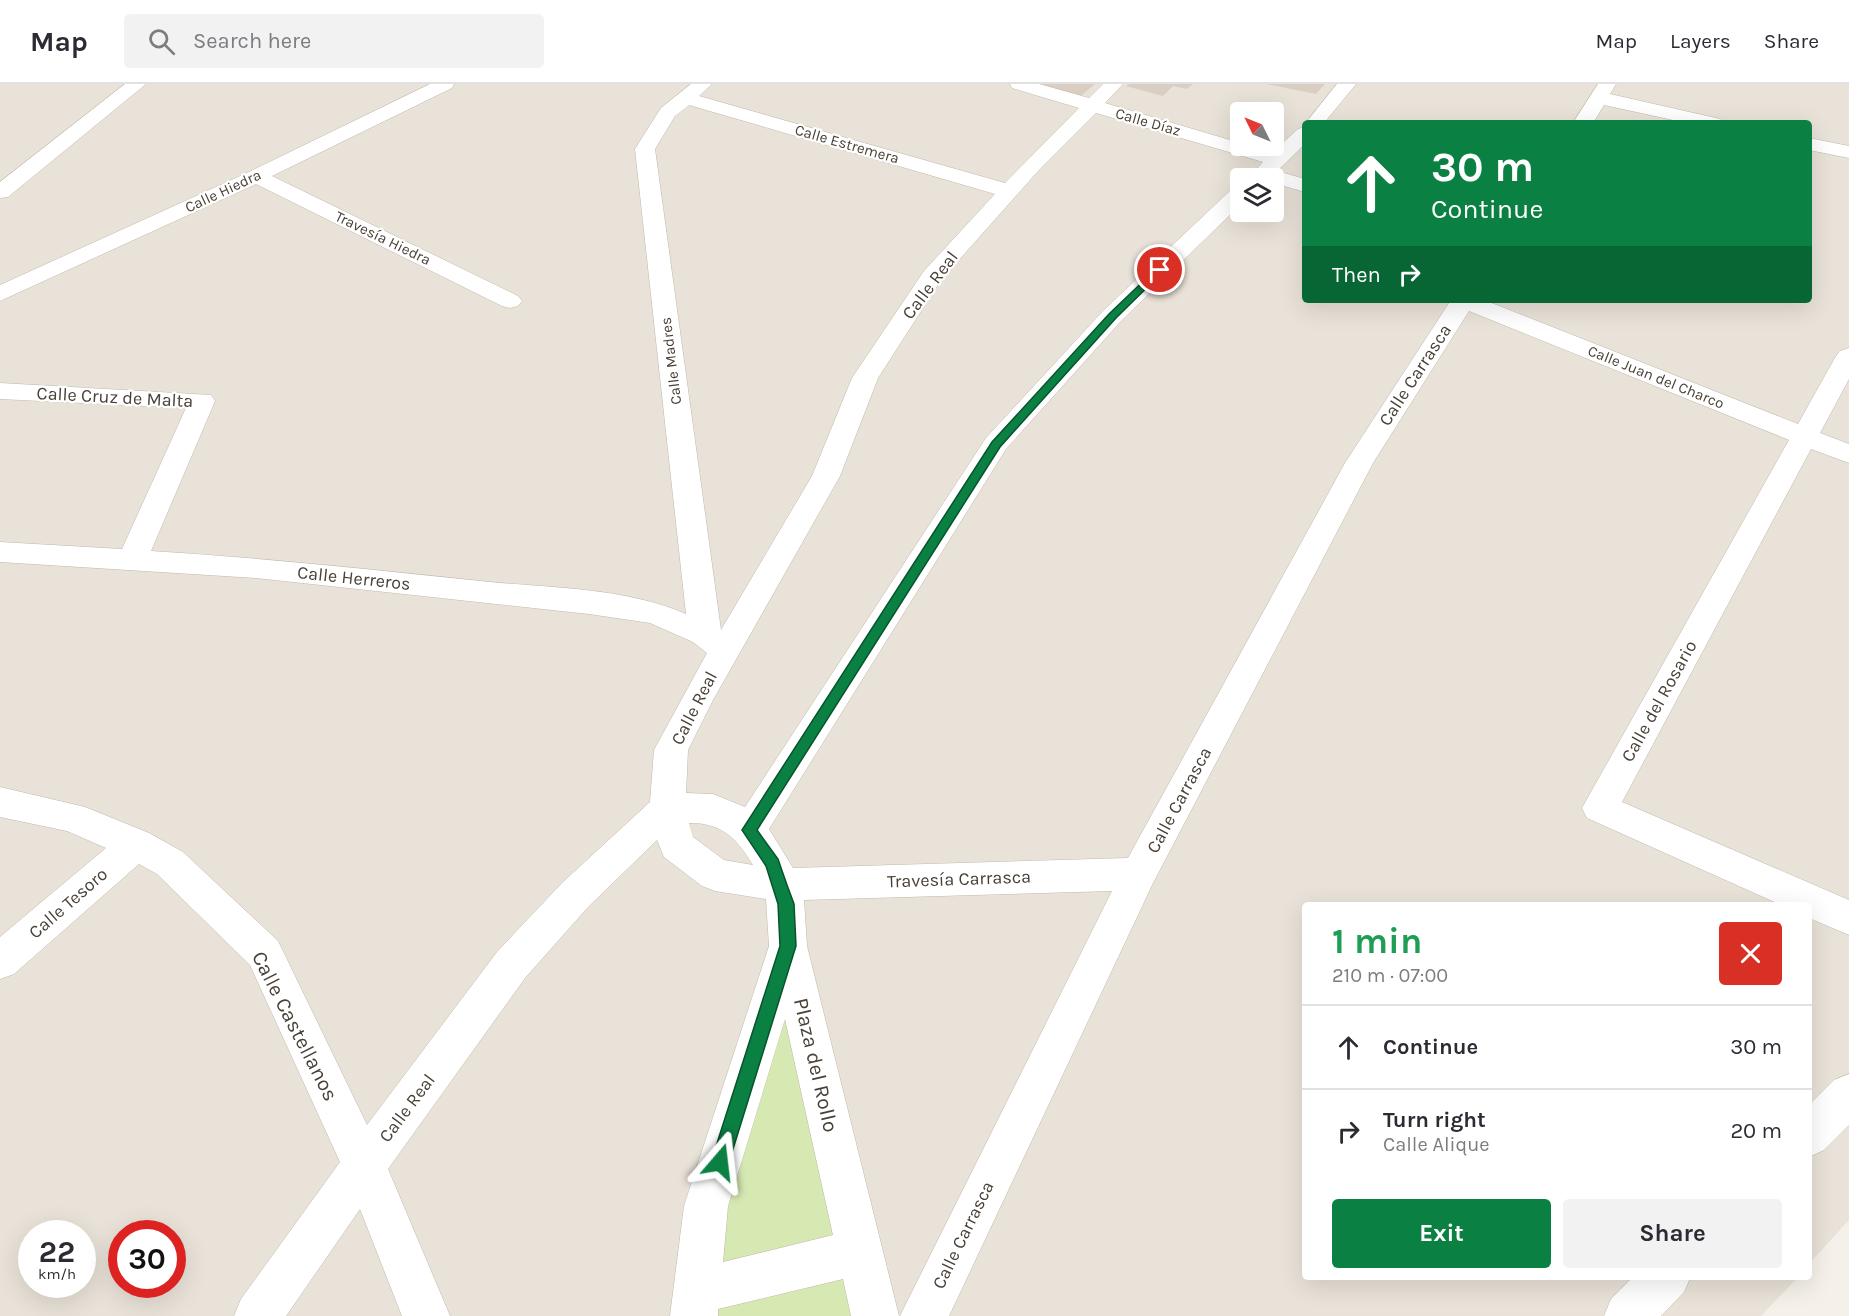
<!DOCTYPE html>
<meta charset="utf-8">
<style>
:root{--surface:#fff;--page:#f2f2f3;--text:#2b2b33;--muted:#7c7c81;--line:#e1e1e2;--accent:#0b8043}
body{margin:0;font-family:Karla,sans-serif;background:var(--page);color:var(--text);height:100vh;display:flex;flex-direction:column;font-size:22px;white-space:nowrap}
*{box-sizing:border-box;margin:0}
p{font-size:20px;color:var(--muted)}
.icon{flex:none;width:33px;height:33px;fill:none;stroke:currentColor;stroke-width:2;stroke-linecap:round;stroke-linejoin:round}
.map{position:relative;flex:1;overflow:hidden}
.drawer{position:absolute;left:1302px;top:818px;width:510px;height:378px;display:flex;flex-direction:column;background:var(--surface);border-radius:6px;box-shadow:0 6px 24px #0002}
.drawer>*{flex:none}
.guide{position:absolute;left:1302px;top:36px;width:510px;height:183px;border-radius:6px;box-shadow:0 6px 24px #0002;background:#0b8043;color:#fff;overflow:hidden}
.needle{width:39px;rotate:313deg}
.controls{position:absolute;left:1230px;top:18px;display:grid;gap:12px}
.controls a{display:grid;place-items:center;width:54px;height:54px;border-radius:6px;background:var(--surface);box-shadow:0 6px 24px #0002;font-size:30px}
.speed{position:absolute;left:18px;top:1136px;display:flex;gap:12px;font-size:30px;font-weight:700;text-align:center}
.speed>*{display:grid;place-content:center;width:78px;height:78px;border-radius:50%;background:var(--surface);box-shadow:0 6px 24px #0002;line-height:1}
.speed small{font-size:15px;font-weight:400}
.speed .limit{border:9px solid #d22;background:#fff;color:#111}
.pin{position:absolute;display:grid;place-items:center;width:51px;height:51px;color:#fff;margin:-26px;border:3px solid #fff;border-radius:50%;box-shadow:0 2px 6px #0007}
.me{position:absolute;width:66px;margin:-33px;rotate:17deg;stroke-linejoin:round;filter:drop-shadow(0 0 4px #0008)}
.turn{display:flex;align-items:center;gap:21px;height:126px;padding:0 30px;font-size:27px}
.turn .icon{width:78px;height:78px;stroke-width:2.5}
.turn b{display:block;font-size:42px;line-height:51px}
.then{display:flex;align-items:center;height:57px;padding:0 30px;background:#0003;gap:12px;font-size:22px}
.round{display:grid;place-items:center;flex:none;width:63px;height:63px;border-radius:6px;background:var(--page)}
.headline{display:flex;align-items:center;justify-content:space-between;height:102px;padding:0 30px}
h1{font-size:36px;font-weight:700;line-height:45px;color:#1e9e55}
.action{display:flex;gap:12px;margin-top:auto;padding:12px 30px}
.action a{flex:1;height:69px;border-radius:6px;background:var(--accent);color:#fff;font-size:24px;font-weight:700;line-height:69px;text-align:center}
.action a+a{background:var(--page);color:var(--text)}
ul{padding:0;list-style:none}
li{display:flex;align-items:center;gap:18px;height:84px;padding:0 30px;border-top:2px solid var(--line)}
li div{flex:1}
li b{display:block;font-size:22px}
li em{font-style:normal}
header{display:flex;align-items:center;gap:36px;box-sizing:border-box;height:84px;padding:0 30px;background:var(--surface);border-bottom:2px solid var(--line)}
header strong{font-size:28px}
nav{display:flex;gap:33px;margin-inline-start:auto;font-size:21px}
.search{width:420px;height:54px;background:var(--page);display:flex;align-items:center;gap:15px;box-sizing:border-box;padding:0 21px;border-radius:6px;color:var(--muted);font-size:22px}
.map>svg:first-child{display:block}
.residential{fill:#e9e2d8;fill-rule:evenodd}
.green{fill:#d6e9b3}
.building{fill:#dacec2}
.lines{fill:none;stroke-linecap:round;stroke-linejoin:round}
.minor-casing{stroke:#c1b8ac;stroke-width:1}
.minor{fill:#fff;fill-rule:evenodd}
.route{fill:#0b8043;stroke:#07532c;stroke-width:1.5}
.labels{text-anchor:middle;stroke-width:4.5;stroke-linejoin:round;paint-order:stroke}
.far-street-label{font-size:15px;fill:#494138;stroke:#fff}
.street-label{font-size:18px;fill:#494138;stroke:#fff}
.near-street-label{font-size:21px;fill:#494138;stroke:#fff}
</style>
<header>
<strong>Map</strong>
<div class="search"><svg class="icon" aria-label="search" viewBox="0 0 24 24"><circle cx="10" cy="10" r="6"/><path d="M15 15l6 6"/></svg>Search here</div>
<nav><a>Map</a><a>Layers</a><a>Share</a></nav>
</header>
<div class="map">
<svg width="1849" height="1232" viewBox="0 0 1849 1232">
<rect width="100%" height="100%" fill="#f5f1ea"/>
<path class="residential" d="M0,0H1849V1136L1809,1180V820H1305V1192L1798,1193L1761,1232H0ZM1240,28H1274V62H1240ZM1305,39H1809V216H1305ZM1240,94H1274V128H1240ZM32,1149H82V1200H32ZM122,1149H172V1200H122Z"/>
<path class="green" d="M788,862L875,1232H694Z"/>
<path class="building" d="M1034,0H1095L1077,15Z
M1129,0H1193L1187,5L1173,2L1163,12L1126,2Z
M1266,0H1325L1316,10Z"/>
<g class="lines">
<defs>
<path id="minor" d="M125,0H146L8,113L0,114V98Z
M430,0H454L452,4L272,92L518,212L522,217L518,222L510,224L502,222L256,100L0,217V201L249,88Z
M691,0H712L699,12L1005,99L1079,24L1012,4L1010,0H1039L1089,14L1103,0H1123L1105,19L1240,59V62H1250L1273,68L1298,45L1305,43V60L1277,87L1305,95V108L1274,99V94H1253L1251,91L1263,78L1096,29L1039,86L941,196L878,294L840,392L713,616L688,666L686,709L713,710L745,723L986,354L1103,227L1232,105L1240,104V121L1121,237L1006,365L769,745L793,784L1128,774L1345,379L1451,216H1484L1798,340L1836,272L1840,267L1849,264V295L1820,349L1849,360V379L1811,365L1622,718L1849,816V851L1809,834V820H1779L1587,734L1582,724L1789,356L1469,227L1373,379L1153,799L949,1232H900L1112,807L804,816L807,862L899,1232H851L843,1195L718,1225V1232H670L684,1122L769,862L766,815L715,807L702,802L664,773L657,756L588,823L525,894L388,1085L450,1232H402L360,1125L286,1232H234L241,1215L340,1078L250,881L157,790L139,780L14,890L0,895V853L106,764L67,747L0,733V703L85,723L149,749L183,768L278,857L367,1041L497,868L562,799L650,718L654,666L707,569L693,558L650,539L589,530L256,494L0,478V458L122,465L186,324L0,315V299L211,311L215,317L151,467C264,474 377,486 490,498C554,504 626,504 686,530L635,65L661,24ZM689,21L995,110L924,187L852,294L812,392L721,546L655,65L675,32ZM689,739C721,738 737,754 753,781L724,776L693,753ZM785,935L833,1151L723,1178L728,1122Z
M1337,0H1356L1324,39L1305,40Z
M1598,0H1616L1610,10L1720,35L1723,39H1687L1604,21L1593,39H1573Z
M1809,54L1849,62V74L1809,66Z
M1849,990V1041L1824,1066L1809,1073V1021L1834,996Z
M1634,1192H1691L1684,1208L1661,1232H1604L1611,1215Z"/>
</defs>
<use href="#minor" class="minor-casing"/>
<use href="#minor" class="minor"/>
</g>
<path class="route" d="M1157,184L1165,186L1116,234L1000,363L757,746L778,775L787,801L794,820L796,862L729,1078L726,1085L720,1087L713,1085L711,1078L780,862L778,820L766,782L742,746L992,358L1109,230Z"/>
<g class="labels">
<g class="far-street-label">
<text transform="translate(1148 38) rotate(16)" y="5">Calle Díaz</text>
<text transform="translate(847 60) rotate(16)" y="5">Calle Estremera</text>
<text transform="translate(223 107) rotate(-25)" y="5">Calle Hiedra</text>
<text transform="translate(383 154) rotate(26)" y="5">Travesía Hiedra</text>
<text transform="translate(671 277) rotate(-97)" y="5">Calle Madres</text>
<text transform="translate(1656 293) rotate(22)" y="5">Calle Juan del Charco</text>
</g>
<g class="street-label">
<text transform="translate(930 201) rotate(-53)" y="6">Calle Real</text>
<text transform="translate(1415 291) rotate(-57)" y="6">Calle Carrasca</text>
<text transform="translate(115 313) rotate(3)" y="6">Calle Cruz de Malta</text>
<text transform="translate(354 494) rotate(6)" y="6">Calle Herreros</text>
<text transform="translate(1659 617) rotate(-61)" y="6">Calle del Rosario</text>
<text transform="translate(694 624) rotate(-63)" y="6">Calle Real</text>
<text transform="translate(1179 716) rotate(-62)" y="6">Calle Carrasca</text>
<text transform="translate(959 795) rotate(-2)" y="6">Travesía Carrasca</text>
<text transform="translate(68 819) rotate(-41)" y="6">Calle Tesoro</text>
<text transform="translate(407 1024) rotate(-53)" y="6">Calle Real</text>
<text transform="translate(963 1151) rotate(-64)" y="6">Calle Carrasca</text>
</g>
<g class="near-street-label">
<text transform="translate(295 942) rotate(63)" y="7">Calle Castellanos</text>
<text transform="translate(816 981) rotate(77)" y="7">Plaza del Rollo</text>
</g>
</g>
</svg>
<div class="controls">
<a><svg class="needle" viewBox="-14 -14 28 28"><path d="M0-13l5 13h-10z" fill="#e53935"/><path d="M0 13l5-13h-10z" fill="#7c7c81"/></svg></a>
<a><svg class="icon" aria-label="layers" viewBox="0 0 24 24"><path d="M12 4l9 5-9 5-9-5zM3 14l9 5 9-5"/></svg></a>
</div>
<div class="speed"><div>22<small>km/h</small></div><div class="limit">30</div></div>
<div class="pin" style="left:1160px;top:186px;background:#d93025"><svg class="icon" aria-label="arrive" viewBox="0 0 24 24"><path d="M6 21V4h12l-3 4 3 4H6"/></svg></div>
<svg class="me" style="left:720px;top:1078px" viewBox="-20 -20 40 40"><path d="M0-17L14 15 0 8-14 15z" fill="#0b8043" stroke="#fff" stroke-width="4"/></svg>
<div class="guide">
<div class="turn"><svg class="icon" aria-label="ahead" viewBox="0 0 24 24"><path d="M12 20V5M6 11l6-6 6 6"/></svg><div><b>30 m</b>Continue</div></div>
<div class="then">Then<svg class="icon" aria-label="right" viewBox="0 0 24 24"><path d="M7 20v-9h11M14 6l5 5-5 5"/></svg></div>
</div>
<section class="drawer">
<div class="headline"><div><h1>1 min</h1><p>210 m · 07:00</p></div><a class="round" style="background:#d93025;color:#fff"><svg class="icon" aria-label="close" viewBox="0 0 24 24"><path d="M6 6l12 12M18 6L6 18"/></svg></a></div>
<ul>
<li><svg class="icon" aria-label="ahead" viewBox="0 0 24 24"><path d="M12 20V5M6 11l6-6 6 6"/></svg><div><b>Continue</b></div><em>30 m</em></li>
<li><svg class="icon" aria-label="right" viewBox="0 0 24 24"><path d="M7 20v-9h11M14 6l5 5-5 5"/></svg><div><b>Turn right</b><p>Calle Alique</p></div><em>20 m</em></li>
</ul>
<div class="action"><a>Exit</a><a>Share</a></div>
</section>
</div>
